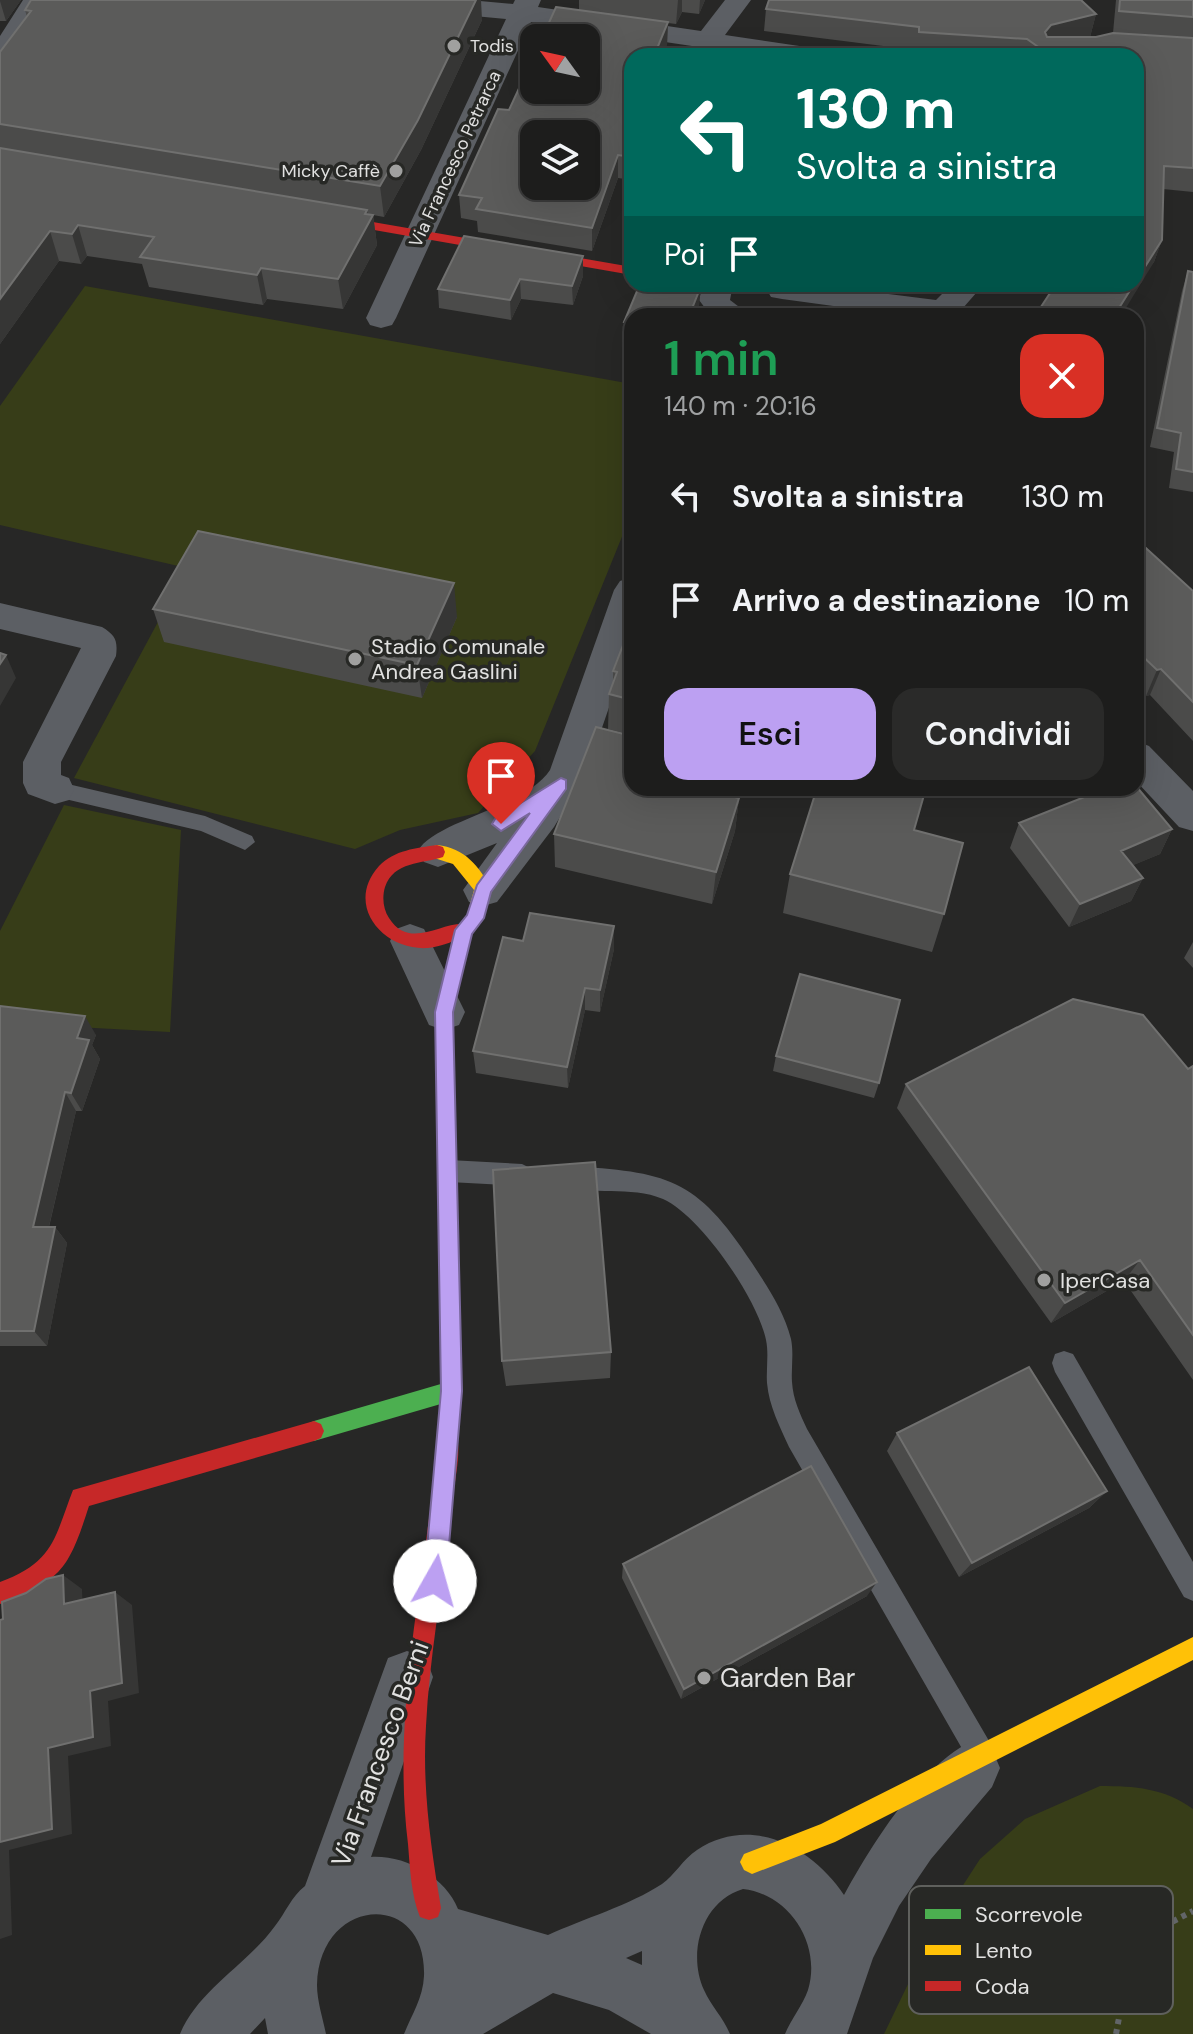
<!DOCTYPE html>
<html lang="it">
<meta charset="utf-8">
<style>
:root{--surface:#1d1d1c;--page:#2a2a29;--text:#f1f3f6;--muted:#a0a2a3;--line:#3b3b3b;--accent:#bca0f2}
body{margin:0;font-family:"DM Sans",sans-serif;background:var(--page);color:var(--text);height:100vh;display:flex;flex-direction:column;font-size:30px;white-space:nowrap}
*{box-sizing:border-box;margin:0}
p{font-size:26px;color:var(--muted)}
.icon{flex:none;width:44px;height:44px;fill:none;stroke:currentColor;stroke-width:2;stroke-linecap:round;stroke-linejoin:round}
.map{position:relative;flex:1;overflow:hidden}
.panel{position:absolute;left:624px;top:308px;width:520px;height:488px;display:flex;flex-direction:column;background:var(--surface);border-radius:24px;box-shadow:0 8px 32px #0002,0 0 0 2px var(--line)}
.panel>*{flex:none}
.hud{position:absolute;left:624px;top:48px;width:520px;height:244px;border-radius:24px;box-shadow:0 8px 32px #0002,0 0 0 2px var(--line);background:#00695c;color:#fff;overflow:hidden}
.needle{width:52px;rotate:303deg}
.fabs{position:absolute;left:520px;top:24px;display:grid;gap:16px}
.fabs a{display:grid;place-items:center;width:80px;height:80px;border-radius:16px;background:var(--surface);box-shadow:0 8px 32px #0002,0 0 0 2px var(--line);font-size:40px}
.pin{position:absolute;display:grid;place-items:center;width:68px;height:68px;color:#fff;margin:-82px -34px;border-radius:50% 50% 50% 0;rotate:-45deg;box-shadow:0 0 8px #0007}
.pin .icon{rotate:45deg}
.me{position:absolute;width:88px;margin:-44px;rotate:7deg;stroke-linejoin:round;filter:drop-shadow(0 0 6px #0008)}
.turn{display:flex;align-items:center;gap:28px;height:168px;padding:0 40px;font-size:36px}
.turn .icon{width:104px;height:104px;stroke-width:2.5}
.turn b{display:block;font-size:56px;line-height:68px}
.then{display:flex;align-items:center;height:76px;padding:0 40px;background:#0003;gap:16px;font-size:30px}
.round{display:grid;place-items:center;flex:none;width:84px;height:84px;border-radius:24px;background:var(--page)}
.overview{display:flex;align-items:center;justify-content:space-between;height:136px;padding:0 40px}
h1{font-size:48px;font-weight:600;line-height:60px;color:#1e9e55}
.cta{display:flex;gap:16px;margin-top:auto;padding:16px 40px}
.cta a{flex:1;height:92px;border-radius:24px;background:var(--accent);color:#111;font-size:32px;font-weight:600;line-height:92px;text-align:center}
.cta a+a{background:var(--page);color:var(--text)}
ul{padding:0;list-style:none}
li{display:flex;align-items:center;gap:24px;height:104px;padding:0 40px}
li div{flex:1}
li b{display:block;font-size:30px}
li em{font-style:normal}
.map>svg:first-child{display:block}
.green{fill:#373d18}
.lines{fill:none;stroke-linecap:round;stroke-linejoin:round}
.path{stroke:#626568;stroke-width:6;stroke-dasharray:5 5;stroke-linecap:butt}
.lane{fill:#5c5f64;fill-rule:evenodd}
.street{fill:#5c5f64;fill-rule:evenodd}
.fast{fill:#4caf50;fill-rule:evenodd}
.slow{fill:#ffc107;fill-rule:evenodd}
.jam{fill:#c62828;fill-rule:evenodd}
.wall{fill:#4b4b4a}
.shaded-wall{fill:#363635}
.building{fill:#5b5b5a;stroke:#70706f;stroke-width:2;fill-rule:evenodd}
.route{fill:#bca0f2;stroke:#7a689d;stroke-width:2}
.poi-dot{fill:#a0a09f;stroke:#272825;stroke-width:3}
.labels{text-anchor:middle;stroke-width:7;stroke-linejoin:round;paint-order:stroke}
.far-poi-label{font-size:18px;fill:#e1e1e0;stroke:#272825;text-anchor:start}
.far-street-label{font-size:18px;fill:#e1e1e0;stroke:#272825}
.poi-label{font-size:22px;fill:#e1e1e0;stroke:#272825;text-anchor:start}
.near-poi-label{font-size:26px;fill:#e1e1e0;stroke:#272825;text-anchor:start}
.near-street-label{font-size:26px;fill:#e1e1e0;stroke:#272825}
.key{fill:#272825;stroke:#5f605d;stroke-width:2}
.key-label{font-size:22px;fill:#e1e1e0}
</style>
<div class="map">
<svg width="1193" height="2034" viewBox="0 0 1193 2034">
<rect width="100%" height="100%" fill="#272726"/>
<path class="green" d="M85,286L632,384V512L535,751L478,813L400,830L355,849L74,778L187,568L0,525V406Z
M64,805L181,830L170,1032L0,1023V931Z
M1100,1786C1135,1786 1164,1788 1193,1809V2034H884L934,1930L980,1859L1025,1819Z"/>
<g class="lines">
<path class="path" d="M1116,2034L1126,1980L1170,1923L1193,1911"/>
<path class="lane" d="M55,781L205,816L252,836L255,842L245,850L201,831L48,795L45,789L48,783Z
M449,1160L522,1164L530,1168L534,1175L530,1182L522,1186L449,1182L441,1178L437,1171L441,1164Z
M568,1166C667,1172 696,1177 752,1263C767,1286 784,1311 791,1339C794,1354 791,1368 792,1382C793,1399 800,1414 807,1429L992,1746L996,1756L992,1766L982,1770L972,1766L789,1447C780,1427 769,1406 767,1383C766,1369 769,1354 766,1340C758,1300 701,1216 663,1199C630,1185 592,1197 560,1184L556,1177L560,1170Z
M1064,1351L1073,1354L1193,1562V1601L1184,1597L1055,1372L1052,1363L1055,1354Z"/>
<path class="street" d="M23,0H49L9,63L0,65V36Z
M375,0H469L513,4L515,0H541L538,7L701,31L725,0H751L725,35L813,48L822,50L826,56H759L531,22L396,318L392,325L381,328L370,325L366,318L506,19L388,8Z
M703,284H733L730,300L751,316H711L699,300Z
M771,284H809L936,300L952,284H984L956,316H907L782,299L771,297L767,290Z
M632,577V641L586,774L554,827L497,902L483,906L469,902L463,890L497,843L438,867L424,862L418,851C434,821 525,808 550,770L614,590L620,581Z
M0,603L102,627C115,635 118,640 116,656L61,762V775L69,778L74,789L69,800L55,804L28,794L23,783V762L81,648L0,629Z
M1136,741L1149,746L1193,791V831L1179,827L1136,781Z
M410,924L424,929L465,1012L459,1025L444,1030L429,1025L390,941L396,929Z
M407,1651L426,1658L433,1677L371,1857C406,1855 445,1877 458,1909L548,1935C583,1919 630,1905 662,1884C674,1876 683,1859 697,1850C751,1814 812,1847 844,1895C870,1847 923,1762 973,1741L992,1749L1000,1768L992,1787L931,1859L899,1906L873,1958L847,2034H785C791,2019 803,2005 808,1990C822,1944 789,1894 743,1889C702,1901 687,1953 704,1990C711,2006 723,2017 730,2034H651L609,2010L553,1993L483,2034H404C412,2014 423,1998 424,1976C427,1889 319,1896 317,1985C317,2001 323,2019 326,2034H268L265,2018L250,2034H180C199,1989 247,1965 275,1926C286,1912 291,1897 305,1886L388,1658ZM642,1951V1965L626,1958Z"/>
<path class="fast" d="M451,1381L458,1384L461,1391L458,1398L451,1401L314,1441L307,1438L304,1431L307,1424L314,1421Z"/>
<path class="slow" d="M437,845C465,848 479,866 492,890L484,918L472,933L453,1012L461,1391L455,1444L448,1447L441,1444L438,1437L441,1391L435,1012L455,930L467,915L474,890L453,864L431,857L429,852L431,847Z
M1193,1637V1660L835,1842L752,1874L744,1870L740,1862L744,1854L821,1824Z"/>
<path class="jam" d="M315,212L632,267V275L311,219V213Z
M437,845L443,847L445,852L443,857C422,864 394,861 385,887C382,897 383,909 389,918C411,953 446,917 470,925L473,930L470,935C457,939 442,947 428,948C383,951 344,905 379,866C394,850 417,848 437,845Z
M314,1421L321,1424L324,1431L321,1438L314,1441L89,1506C69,1568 62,1581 0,1604V1582C54,1562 54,1539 73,1490Z
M448,1427L455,1430C462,1447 456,1472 454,1490C446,1569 430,1647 426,1726C422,1787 431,1848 441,1908L438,1917L429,1920L420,1917C411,1895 410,1868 408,1844C391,1707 427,1573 438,1437L441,1430Z"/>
</g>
<path class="wall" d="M0,0H21L6,21H0Z
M579,0H705L699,14L682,12L676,24L668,23L667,45L632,56V180L618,178L592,251L478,232L477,221L461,218L459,195L509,110L579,10Z
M1116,0H1193V192L1163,189L1162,240L1154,262L1136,284V56H938L915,55V50L764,31L766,9L1096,14L1090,37H1096L1113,33Z
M25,10L482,20L421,150L384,217L373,215L377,245L343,309L267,299L263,305L149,287L142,264L87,256L81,264L59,261L0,344V52L27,17Z
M583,256V276L573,305L521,299L511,320L439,308L438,289Z
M1188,271L1193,272V492L1169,488L1174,452L1150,447L1182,291Z
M640,284H700L699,306L695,316H632V343L623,342L624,322Z
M1136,538L1193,591V741L1150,695L1146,696L1136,686Z
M153,609L457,617L422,698L164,642Z
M632,622V735L608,729L609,694L613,683V671Z
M632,788L739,798L735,831L712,904L555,867L554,834Z
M1019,823L1172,829L1160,854L1133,865L1143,878L1131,901L1069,927L1010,848Z
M914,831L944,914L932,952L783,913L790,874Z
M614,926V949L600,1012L585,1010L568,1088L476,1073L473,1051L523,941Z
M1193,942V968L1184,958Z
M0,1006L96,1035L92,1045L100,1059L82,1111H76L49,1227H55L67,1243L47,1346H0Z
M776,1056L879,1083L874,1098L773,1071Z
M1193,1066V1380L1124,1281L1051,1323L897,1108L906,1084L1188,1069Z
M611,1352L610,1378L506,1386L502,1361Z
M897,1433L1107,1491L1089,1508L959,1577L887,1451Z
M623,1564L867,1596L681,1699L622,1578Z"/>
<path class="shaded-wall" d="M0,0H21L6,21L0,1Z
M476,0H481L482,20L421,150L384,217L380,186Z
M678,0H682V12L676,24Z
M700,0H705L699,14Z
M1096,14L1090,37L1041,49L1045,32L1051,25Z
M668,22L667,45L663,56H654Z
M618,155V178L592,251V228Z
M367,210L369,223L373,215L377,245L343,309L338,279Z
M78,225L87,256L81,264L72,234Z
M50,231L59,261L0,344V299Z
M1162,240L1154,262L1121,316H1114L1134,284H1136V281Z
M583,256V276L573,305L572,286Z
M261,268L267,299L263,305L257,275Z
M520,279L521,299L511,320L510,300Z
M701,286L699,306L695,316H689Z
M454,583L457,617L422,698L417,665Z
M6,655L16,678L0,706V664Z
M1161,669L1150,695L1146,696L1157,670Z
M739,798L735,831L712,904L716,872Z
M1172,829L1160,854L1110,875L1121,851Z
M1143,878L1131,901L1069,927L1080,904Z
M614,926V949L600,1012V990Z
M585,988V1010L568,1088L567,1067Z
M85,1016L96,1035L92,1045L100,1059L82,1111L71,1093L77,1038Z
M65,1092L76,1111L45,1243L33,1227Z
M55,1227L67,1243L47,1346L34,1331Z
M1140,1260L1124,1281L1051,1323L1065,1303Z
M1107,1491L1089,1508L959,1577L972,1563Z
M63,1575L82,1589L83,1617L64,1604Z
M877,1582L867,1596L681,1699L684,1689Z
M115,1592L132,1605L139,1693L108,1701L111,1746L68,1756L72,1834L9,1850L12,1935L0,1939V1842L48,1748L90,1691Z"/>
<path class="building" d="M31,0H476L418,120L380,186L0,124V52L31,11L25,10Z
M769,0H1081L1096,14L1051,25L1045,32L1047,37H1096L1113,33L1193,38V168L1164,166L1162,240L1136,281V56H1051L1027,39L919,32V27L766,9Z
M1120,0H1193V17L1119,11Z
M556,7L668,22L654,56H632V157L618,155L592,228L476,209L482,198L459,195L498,109L509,110L534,56V90H586V38H542ZM534,134H586V186H534Z
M0,148L367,210L365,214L373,215L338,279L261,268L257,275L140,257L154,237L78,225L72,234L50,231L0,299Z
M464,236L583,256L572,286L520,279L510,300L438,289Z
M1188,271L1193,272V472L1176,469L1181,433L1157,428Z
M640,284H700L701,286L689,316H632V324L624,322Z
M1056,284H1134L1114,316H1035Z
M198,531L454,583L417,665L153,609Z
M1136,539L1193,591V702L1161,669L1157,670L1136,650Z
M632,622V700L609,694L617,672L613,671Z
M0,653L6,655L0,664Z
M596,727L632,736V788H697L739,798L716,872L554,834Z
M1136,786L1172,829L1121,851L1143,878L1080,904L1019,823L1107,788H1136Z
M817,788H926L914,830L963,843L944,914L790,874Z
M530,913L614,926L600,990L585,988L567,1067L473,1051L503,937L523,941Z
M800,974L900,1000L879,1083L776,1056Z
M1073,999L1143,1015L1188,1069L1193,1066V1335L1140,1260L1065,1303L906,1084Z
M0,1006L85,1016L77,1038L89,1040L71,1093L65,1092L33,1227H55L34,1331H0Z
M595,1162L611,1352L502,1361L493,1170Z
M1029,1367L1107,1491L972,1563L897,1433Z
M811,1466L877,1582L684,1689L623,1564Z
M63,1575L64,1604L115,1592L122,1683L90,1691L93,1737L48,1748L52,1829L0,1842V1620L3,1619L2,1602L26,1593L46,1579Z"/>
<path class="route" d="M561,778L566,780V789L491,892L484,918L472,934L453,1012L462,1391L446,1581L443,1588L435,1592L427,1588L424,1581L441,1391L435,1012L455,930L467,915L477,885L530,813L501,831L492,824L495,819Z"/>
<g class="poi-dot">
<circle cx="454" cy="46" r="8"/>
<circle cx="396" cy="171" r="8"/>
<circle cx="355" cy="659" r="8"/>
<circle cx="1044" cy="1280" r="8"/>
<circle cx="704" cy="1678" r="8"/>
</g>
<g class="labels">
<g class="far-poi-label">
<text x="470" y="52">Todis</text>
<text x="380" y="177" text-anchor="end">Micky Caffè</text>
</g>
<g class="far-street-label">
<text transform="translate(455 159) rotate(-65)" y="6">Via Francesco Petrarca</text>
</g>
<g class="poi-label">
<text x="371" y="654">Stadio Comunale<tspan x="371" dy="25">Andrea Gaslini</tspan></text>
<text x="1060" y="1288">IperCasa</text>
</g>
<g class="near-poi-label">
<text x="720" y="1687">Garden Bar</text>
</g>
<g class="near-street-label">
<text transform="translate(380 1754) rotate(-70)" y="9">Via Francesco Berni</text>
</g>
</g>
<rect x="909" y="1886" width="264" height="128" rx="12" class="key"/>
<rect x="925" y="1909" width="36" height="10" fill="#4caf50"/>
<rect x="925" y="1945" width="36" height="10" fill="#ffc107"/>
<rect x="925" y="1981" width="36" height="10" fill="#c62828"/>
<g class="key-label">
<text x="975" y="1922">Scorrevole</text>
<text x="975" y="1958">Lento</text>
<text x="975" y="1994">Coda</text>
</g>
</svg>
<div class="fabs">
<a><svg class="needle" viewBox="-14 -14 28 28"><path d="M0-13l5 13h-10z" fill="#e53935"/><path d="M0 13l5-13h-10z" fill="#a0a2a3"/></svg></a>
<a><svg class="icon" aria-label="layers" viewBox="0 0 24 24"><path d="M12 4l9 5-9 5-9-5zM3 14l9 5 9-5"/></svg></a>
</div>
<div class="pin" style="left:501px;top:824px;background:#d93025"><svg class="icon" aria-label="arrive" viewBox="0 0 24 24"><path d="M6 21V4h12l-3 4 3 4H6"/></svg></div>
<svg class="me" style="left:435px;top:1581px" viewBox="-20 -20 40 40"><circle r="19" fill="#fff"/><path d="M0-13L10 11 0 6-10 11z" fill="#bca0f2"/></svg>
<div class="hud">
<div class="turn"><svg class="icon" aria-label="left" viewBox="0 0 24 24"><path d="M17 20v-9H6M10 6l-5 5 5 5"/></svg><div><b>130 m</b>Svolta a sinistra</div></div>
<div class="then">Poi<svg class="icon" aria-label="arrive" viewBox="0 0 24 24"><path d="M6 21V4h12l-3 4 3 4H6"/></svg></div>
</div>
<section class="panel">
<div class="overview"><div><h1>1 min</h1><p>140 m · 20:16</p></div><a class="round" style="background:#d93025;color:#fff"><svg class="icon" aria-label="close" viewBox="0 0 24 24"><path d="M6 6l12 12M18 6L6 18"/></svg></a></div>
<ul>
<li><svg class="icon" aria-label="left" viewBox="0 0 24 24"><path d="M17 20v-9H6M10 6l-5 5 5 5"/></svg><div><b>Svolta a sinistra</b></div><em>130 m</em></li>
<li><svg class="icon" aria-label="arrive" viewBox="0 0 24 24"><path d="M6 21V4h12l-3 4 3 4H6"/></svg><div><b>Arrivo a destinazione</b></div><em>10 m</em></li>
</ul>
<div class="cta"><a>Esci</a><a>Condividi</a></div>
</section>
</div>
